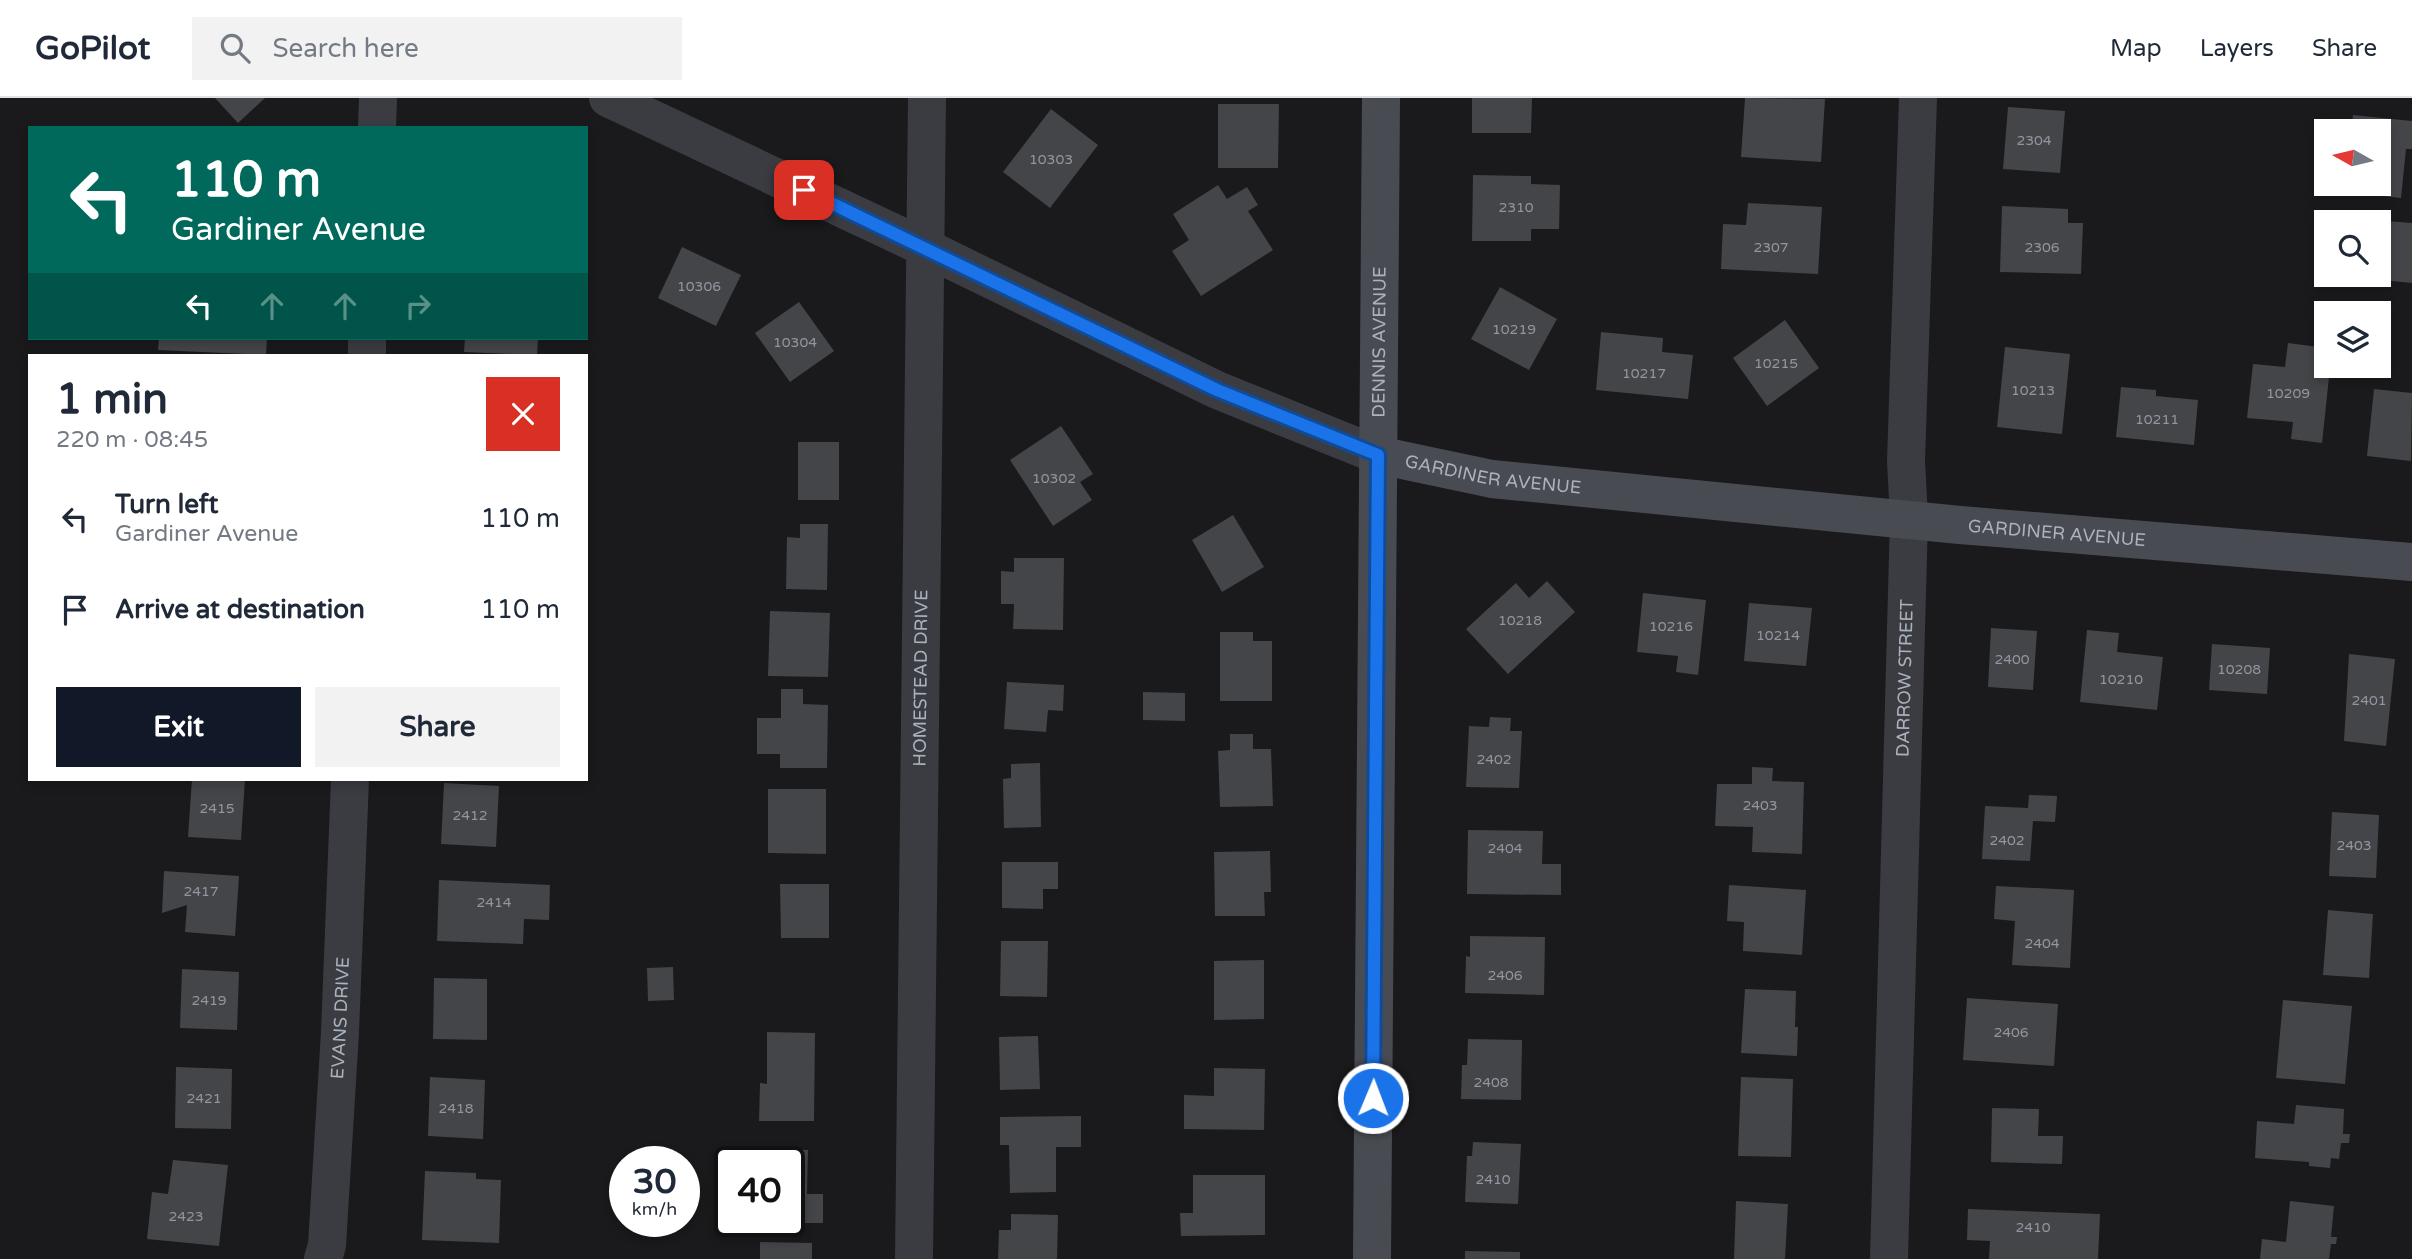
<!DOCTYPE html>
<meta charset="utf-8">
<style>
:root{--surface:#fff;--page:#f2f2f3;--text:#1f2937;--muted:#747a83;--line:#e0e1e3;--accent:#111827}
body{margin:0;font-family:"Varela Round",sans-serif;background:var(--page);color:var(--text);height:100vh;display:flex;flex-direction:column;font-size:26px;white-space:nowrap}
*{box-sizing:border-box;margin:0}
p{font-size:23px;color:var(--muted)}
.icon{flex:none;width:38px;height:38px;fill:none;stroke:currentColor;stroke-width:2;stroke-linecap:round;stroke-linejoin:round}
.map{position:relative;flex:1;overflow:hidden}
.drawer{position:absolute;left:28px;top:256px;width:560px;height:427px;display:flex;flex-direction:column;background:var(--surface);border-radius:0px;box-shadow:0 4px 10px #0003}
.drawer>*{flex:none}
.hud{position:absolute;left:28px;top:28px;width:560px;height:214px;border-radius:0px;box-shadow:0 4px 10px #0003;background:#00695c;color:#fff;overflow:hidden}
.needle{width:46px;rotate:278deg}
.controls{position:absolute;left:2314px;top:21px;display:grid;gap:14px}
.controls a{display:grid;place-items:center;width:77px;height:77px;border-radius:0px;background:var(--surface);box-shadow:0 4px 10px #0003;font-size:35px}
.speed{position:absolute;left:609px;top:1048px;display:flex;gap:14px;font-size:35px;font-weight:700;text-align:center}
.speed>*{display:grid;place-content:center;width:91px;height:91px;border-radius:50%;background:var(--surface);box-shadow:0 4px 10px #0003;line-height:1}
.speed small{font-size:18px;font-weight:400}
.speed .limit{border:4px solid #111;border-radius:10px;background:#fff;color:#111}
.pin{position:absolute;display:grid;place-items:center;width:60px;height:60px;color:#fff;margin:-30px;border-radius:14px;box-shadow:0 4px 10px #0006}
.me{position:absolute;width:77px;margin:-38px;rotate:1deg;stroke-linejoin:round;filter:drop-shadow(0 0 5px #0008)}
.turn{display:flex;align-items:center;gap:24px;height:147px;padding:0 28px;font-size:32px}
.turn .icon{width:91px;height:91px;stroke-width:2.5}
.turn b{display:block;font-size:49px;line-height:60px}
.lanes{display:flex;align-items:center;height:66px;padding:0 28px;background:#0003;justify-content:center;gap:35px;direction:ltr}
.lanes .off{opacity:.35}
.round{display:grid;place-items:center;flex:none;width:74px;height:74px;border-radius:0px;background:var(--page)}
.headline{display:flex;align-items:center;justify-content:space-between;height:119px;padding:0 28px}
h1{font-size:42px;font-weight:700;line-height:52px}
.action{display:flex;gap:14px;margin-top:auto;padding:14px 28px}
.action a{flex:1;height:80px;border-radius:0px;background:var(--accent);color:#fff;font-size:28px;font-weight:700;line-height:80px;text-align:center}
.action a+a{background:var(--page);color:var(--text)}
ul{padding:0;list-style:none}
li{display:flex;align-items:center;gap:21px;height:91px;padding:0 28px}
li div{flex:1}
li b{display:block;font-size:26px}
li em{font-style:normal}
header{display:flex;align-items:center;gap:42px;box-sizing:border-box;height:98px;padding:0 35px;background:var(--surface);border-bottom:2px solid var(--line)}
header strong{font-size:33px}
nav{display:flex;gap:38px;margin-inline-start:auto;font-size:24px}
.search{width:490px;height:63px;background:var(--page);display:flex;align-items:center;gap:18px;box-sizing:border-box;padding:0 24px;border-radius:0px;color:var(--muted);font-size:26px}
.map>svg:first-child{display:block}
.building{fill:#434549}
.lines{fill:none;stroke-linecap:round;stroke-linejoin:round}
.street{stroke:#3a3c42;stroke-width:38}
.secondary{stroke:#484c52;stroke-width:38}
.route-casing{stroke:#114b97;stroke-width:18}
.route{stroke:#1a73e8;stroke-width:12}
.labels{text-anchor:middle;stroke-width:7;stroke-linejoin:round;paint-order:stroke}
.number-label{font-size:14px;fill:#9197a0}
.street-label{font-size:18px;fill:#abb2bd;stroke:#141517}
</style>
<header>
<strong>GoPilot</strong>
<div class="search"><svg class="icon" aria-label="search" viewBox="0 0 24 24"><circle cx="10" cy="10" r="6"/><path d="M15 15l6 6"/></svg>Search here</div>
<nav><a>Map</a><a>Layers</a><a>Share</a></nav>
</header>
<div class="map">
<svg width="2412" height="1161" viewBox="0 0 2412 1161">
<rect width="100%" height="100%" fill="#1a1a1c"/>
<path class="building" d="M215,0H265L238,25Z
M1472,0H1532L1531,35H1472Z
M1745,0L1825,1L1821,64L1741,59Z
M1218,6H1279L1278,70H1218Z
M2008,9L2065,13L2060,75L2003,71Z
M1051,11L1098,47L1050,110L1003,74Z
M2353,17L2412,23V51H2406L2401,100L2345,94L2346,86H2378V33H2351Z
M1473,77L1531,78V86L1560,87L1559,131H1531V143H1472Z
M1218,87L1227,101L1247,89L1258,107L1248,113L1273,152L1201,198L1172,153L1189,142L1173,116Z
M1748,105L1822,109L1818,176L1721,171L1723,126L1746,127Z
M2002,108L2068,111V125H2083L2081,176L2000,174Z
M2387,123L2412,125V185L2382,182Z
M682,149L741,177L716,228L658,200Z
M1500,189L1557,221L1529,272L1471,241Z
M799,204L834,253L790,284L755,235Z
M1785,222L1819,270L1767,308L1733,260Z
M1601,234L1663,240L1662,254L1693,257L1688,301L1596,292Z
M159,240H267L266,257L158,252Z
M465,240H538L537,257L464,254Z
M2288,245L2326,250V270H2330L2322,345L2291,341L2293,324L2247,320L2253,266L2285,269Z
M2005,249L2070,256L2062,336L1997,329Z
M2121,289L2156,292V298L2198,302L2194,347L2116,339Z
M2374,291L2412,295L2411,363L2367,358Z
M1061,328L1093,376L1080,384L1092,402L1053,428L1010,362Z
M798,344H839V402H798Z
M1233,417L1264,469L1222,494L1192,442Z
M800,426H828L827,492L786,491L787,439L800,440Z
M1014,460H1064L1063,532L1013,531L1014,506H1001V473L1014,474Z
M1547,483L1575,514L1508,576L1466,531L1516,485L1529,500Z
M1643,495L1706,502L1698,577L1676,574L1678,558L1637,554Z
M1749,505L1812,510L1806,568L1744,563Z
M770,513L830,515L828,579L768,578Z
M1991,530L2037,533L2033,592L1988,589Z
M2087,532L2119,535L2117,554L2163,559L2157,612L2080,604Z
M1220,534H1253V543H1272V603H1220Z
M2212,546L2270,550L2267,596L2209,592Z
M2349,556L2395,561L2386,648L2344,643Z
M1007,584L1064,587L1063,613L1048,612L1046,634L1004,631Z
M781,591H803V606L828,607L827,670H780V656H757V620H781Z
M1143,594L1185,595V623L1143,622Z
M1490,619L1511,620L1510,633H1522L1519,690L1466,689L1469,628L1489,629Z
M1230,636H1253V651H1271L1273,708L1220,709L1218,653L1230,652Z
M1040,665L1041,729L1004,730L1003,681L1011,680V666Z
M1752,669L1773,670L1772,683L1804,684L1802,756L1752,754L1753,729L1715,728L1717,686H1752Z
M192,681H245L241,742L188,739Z
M444,685L499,688L496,749L441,746Z
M768,691H826V756L768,755Z
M2029,697L2057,698L2055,724L2033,723L2030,763L1982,761L1985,708L2028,710Z
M2332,714L2379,717L2376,780L2329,778Z
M1468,732L1543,733L1542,766H1561V797L1467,796Z
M1270,753L1271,794H1264L1265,818H1215L1214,754Z
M1002,764H1058V791H1043V811L1002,810Z
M164,773L239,778L235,838L185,834L187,807L162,815Z
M439,782L550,787L549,822L524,821L523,846L437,843Z
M780,786H829V840H781Z
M1729,787L1806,792L1802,857L1743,853L1744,824L1727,823Z
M1996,788L2074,792L2070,870L2012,867L2015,823L1994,821Z
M2328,812L2373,816L2369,880L2323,877Z
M1470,838L1545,839L1544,897L1465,895L1466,858L1470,859Z
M1001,843H1048L1047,899L1000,898Z
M1264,862V921L1214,922V863Z
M673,869L674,902L648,903L647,870Z
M182,871L239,874L237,932L180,930Z
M434,880L487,881V942L433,941Z
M1745,891L1796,893L1795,929H1798L1797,958L1741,955Z
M1967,900L2058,906L2054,968L1963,962Z
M2283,902L2352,908L2345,986L2276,980Z
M767,934L815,935L814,1023H759L760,985L767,986Z
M1038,938L1040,991L1000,992L999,939Z
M1468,941L1522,942L1521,1002L1461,1001L1462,967H1467Z
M176,969L232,971L231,1031L175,1030Z
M1214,970L1265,971L1264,1032L1184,1031V997L1214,998Z
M430,979L485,982L483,1041L428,1038Z
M1741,979L1793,981L1791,1059L1738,1058Z
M2296,1007L2344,1011L2343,1036H2350L2349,1045H2341L2339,1061L2331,1060L2330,1070L2309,1068V1064L2255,1060L2257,1023L2294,1026Z
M1992,1010L2039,1011L2038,1038H2063L2062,1066L1991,1064Z
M1081,1018V1049H1056V1094L1010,1095L1009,1047H1000V1019Z
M1473,1044L1521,1046L1518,1106L1465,1104L1467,1058H1472Z
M763,1051L808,1052L807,1096H823V1125H789V1064H763Z
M173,1062L228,1067L219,1148L147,1141L152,1094L168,1096Z
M425,1073L476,1075V1081L501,1082L499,1145L422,1142Z
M1193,1077H1265V1137L1181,1138L1180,1115H1193Z
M1736,1103L1788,1106L1785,1161H1734Z
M2290,1103L2334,1108L2331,1139H2337L2336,1146H2331L2329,1161H2260L2262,1141L2286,1144Z
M1968,1111L2100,1116L2098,1161H1989L1990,1143L1967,1142Z
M1011,1116L1058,1117L1057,1161H998L999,1132H1011Z
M760,1144L812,1145V1161H760Z
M1465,1153L1520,1154V1161H1465Z"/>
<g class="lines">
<g class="street">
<path d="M608,0L926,150L1217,292L1378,357"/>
<path d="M377,30L378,0"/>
<path d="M367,257V240"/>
<path id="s1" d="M323,1161L327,1147L340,934L350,681"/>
<path id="s2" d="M914,1161L927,0"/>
<path id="s3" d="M1889,1161L1909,420L1906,363L1918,0"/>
</g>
<g class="secondary">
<path id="s4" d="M1378,357L1492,381L1960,427L2412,464"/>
<path id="s5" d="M1372,1161L1381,0"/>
</g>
</g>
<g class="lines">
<defs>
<path id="route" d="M804,92L1217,292L1378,357L1373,1000"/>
</defs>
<use href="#route" class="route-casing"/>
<use href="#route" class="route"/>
</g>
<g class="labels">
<g class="number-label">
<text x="2034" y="47">2304</text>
<text x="1051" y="66">10303</text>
<text x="1516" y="114">2310</text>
<text x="1771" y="154">2307</text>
<text x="2042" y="154">2306</text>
<text x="699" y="193">10306</text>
<text x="1514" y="236">10219</text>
<text x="795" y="249">10304</text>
<text x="1776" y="270">10215</text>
<text x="1644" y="280">10217</text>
<text x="2033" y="297">10213</text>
<text x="2288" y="300">10209</text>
<text x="2157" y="326">10211</text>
<text x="1054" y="385">10302</text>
<text x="1520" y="527">10218</text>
<text x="1671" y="533">10216</text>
<text x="1778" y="542">10214</text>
<text x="2012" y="566">2400</text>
<text x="2239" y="576">10208</text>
<text x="2121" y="586">10210</text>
<text x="2369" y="607">2401</text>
<text x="1494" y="666">2402</text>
<text x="1760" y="712">2403</text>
<text x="217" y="715">2415</text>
<text x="470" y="722">2412</text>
<text x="2007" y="747">2402</text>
<text x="2354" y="752">2403</text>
<text x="1505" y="755">2404</text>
<text x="201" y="798">2417</text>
<text x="494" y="809">2414</text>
<text x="2042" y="850">2404</text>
<text x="1505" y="882">2406</text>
<text x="209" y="907">2419</text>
<text x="2011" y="939">2406</text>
<text x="1491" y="989">2408</text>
<text x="204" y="1005">2421</text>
<text x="456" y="1015">2418</text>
<text x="1493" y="1086">2410</text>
<text x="186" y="1123">2423</text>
<text x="2033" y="1134">2410</text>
</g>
<g class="street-label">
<text dy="6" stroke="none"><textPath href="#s5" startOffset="917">DENNIS AVENUE</textPath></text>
<text dy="6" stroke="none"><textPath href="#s4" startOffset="117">GARDINER AVENUE</textPath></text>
<text dy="6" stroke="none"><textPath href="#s4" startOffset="684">GARDINER AVENUE</textPath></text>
<text dy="6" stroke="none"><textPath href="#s3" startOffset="581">DARROW STREET</textPath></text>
<text dy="6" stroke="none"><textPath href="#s2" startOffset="581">HOMESTEAD DRIVE</textPath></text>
<text dy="6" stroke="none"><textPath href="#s1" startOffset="242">EVANS DRIVE</textPath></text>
</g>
</g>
</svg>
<div class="controls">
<a><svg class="needle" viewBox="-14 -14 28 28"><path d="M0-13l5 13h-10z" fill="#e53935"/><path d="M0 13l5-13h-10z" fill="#747a83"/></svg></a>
<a><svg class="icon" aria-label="search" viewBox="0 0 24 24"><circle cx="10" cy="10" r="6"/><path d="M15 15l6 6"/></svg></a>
<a><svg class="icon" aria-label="layers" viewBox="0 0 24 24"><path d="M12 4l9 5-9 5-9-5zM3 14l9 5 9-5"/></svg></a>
</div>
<div class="speed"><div>30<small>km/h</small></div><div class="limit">40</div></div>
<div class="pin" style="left:804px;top:92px;background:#d93025"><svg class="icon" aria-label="arrive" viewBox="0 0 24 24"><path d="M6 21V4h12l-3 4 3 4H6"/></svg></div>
<svg class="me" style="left:1373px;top:1000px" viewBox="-20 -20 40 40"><circle r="17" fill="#1a73e8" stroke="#fff" stroke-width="3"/><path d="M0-11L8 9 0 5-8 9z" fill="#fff"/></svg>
<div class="hud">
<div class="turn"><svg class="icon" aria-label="left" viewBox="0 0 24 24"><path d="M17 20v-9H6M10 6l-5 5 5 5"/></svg><div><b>110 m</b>Gardiner Avenue</div></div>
<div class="lanes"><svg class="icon" aria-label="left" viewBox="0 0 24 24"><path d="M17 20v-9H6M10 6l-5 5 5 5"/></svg><svg class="icon off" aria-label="ahead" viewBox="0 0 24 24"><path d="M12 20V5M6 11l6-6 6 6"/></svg><svg class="icon off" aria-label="ahead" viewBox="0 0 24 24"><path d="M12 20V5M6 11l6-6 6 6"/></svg><svg class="icon off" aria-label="right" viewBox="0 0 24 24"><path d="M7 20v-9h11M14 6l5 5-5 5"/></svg></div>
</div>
<section class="drawer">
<div class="headline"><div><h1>1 min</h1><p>220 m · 08:45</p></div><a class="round" style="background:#d93025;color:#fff"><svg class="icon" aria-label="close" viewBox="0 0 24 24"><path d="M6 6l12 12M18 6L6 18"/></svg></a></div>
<ul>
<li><svg class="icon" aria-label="left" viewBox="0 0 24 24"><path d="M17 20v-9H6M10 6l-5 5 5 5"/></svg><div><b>Turn left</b><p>Gardiner Avenue</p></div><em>110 m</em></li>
<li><svg class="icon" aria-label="arrive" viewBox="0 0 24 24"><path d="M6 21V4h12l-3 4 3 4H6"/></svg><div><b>Arrive at destination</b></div><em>110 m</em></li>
</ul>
<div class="action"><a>Exit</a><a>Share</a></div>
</section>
</div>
